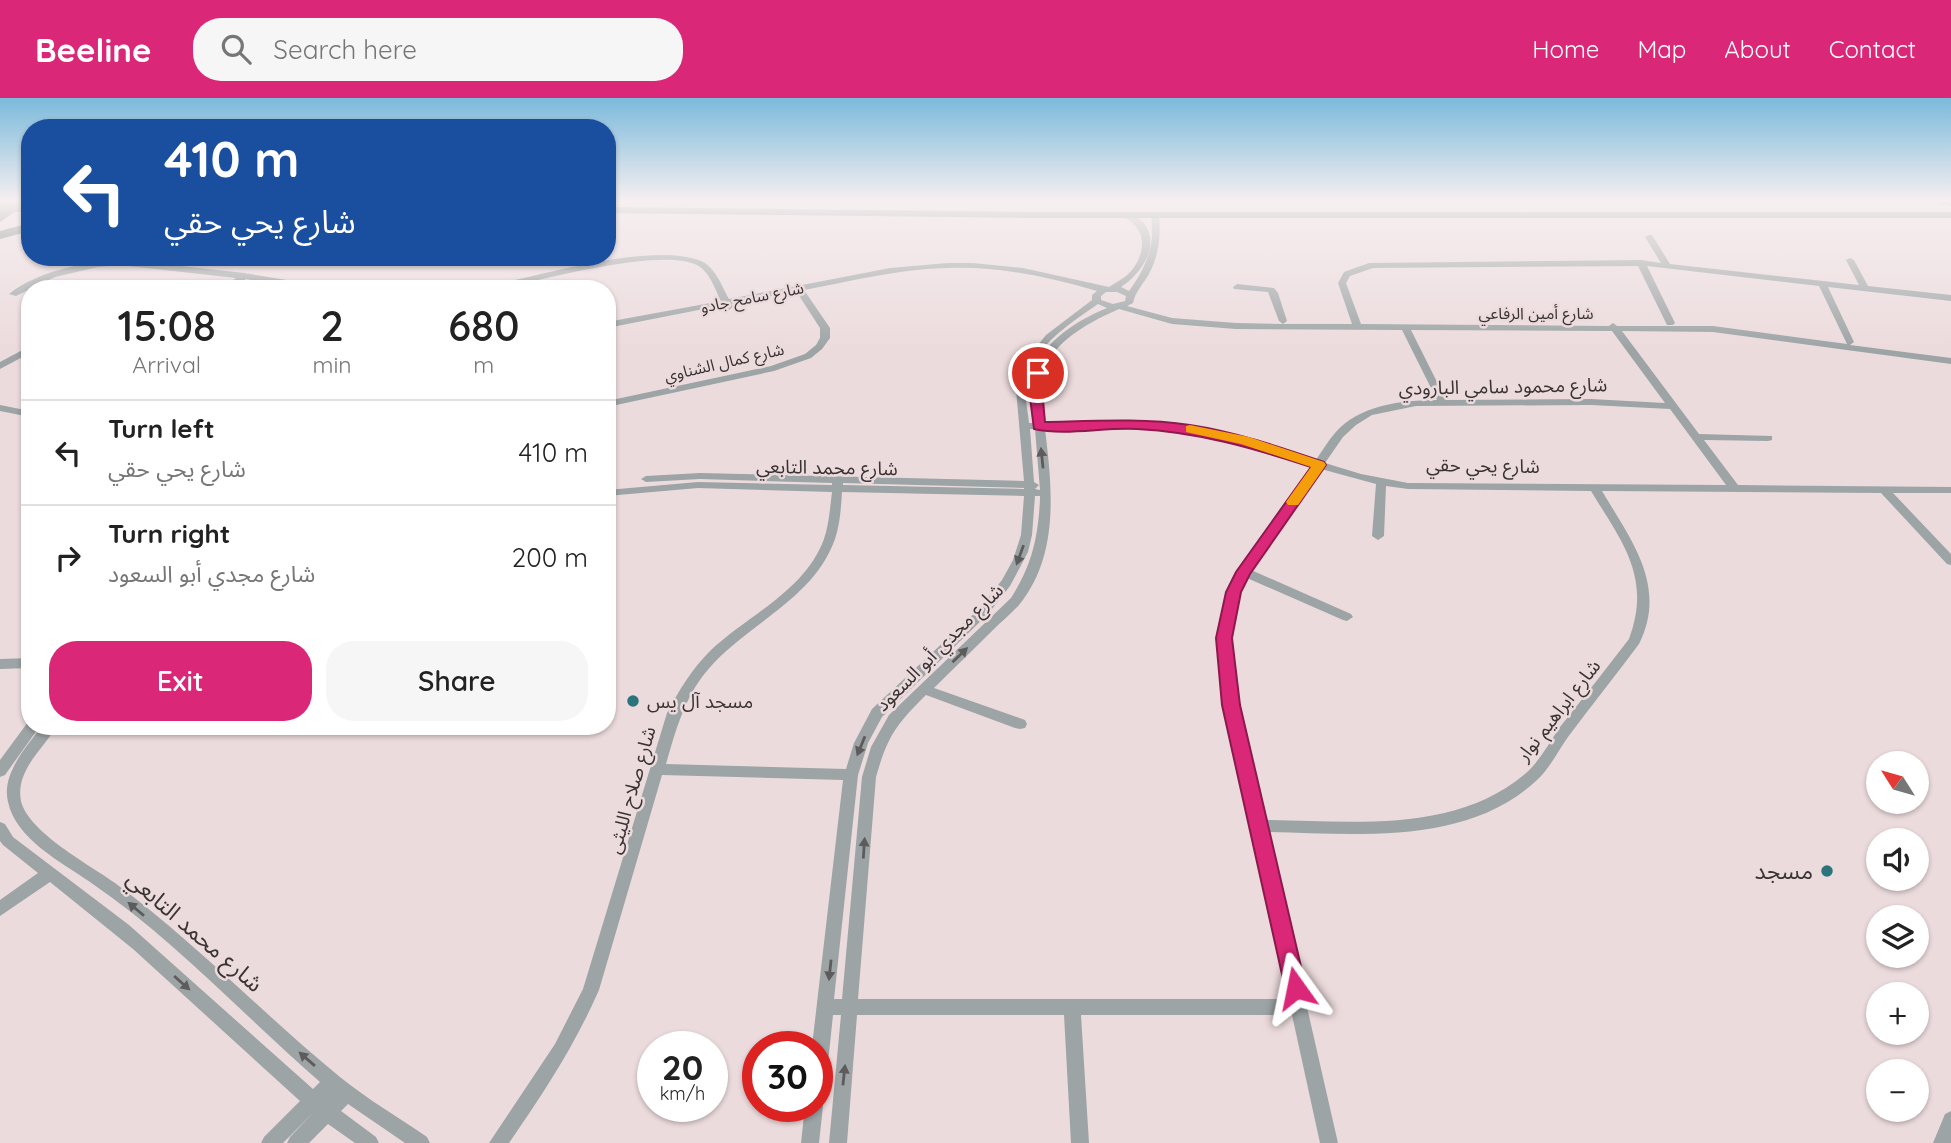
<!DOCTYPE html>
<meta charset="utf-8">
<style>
:root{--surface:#fff;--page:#f6f6f6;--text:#222;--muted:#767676;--line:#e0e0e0;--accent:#db2777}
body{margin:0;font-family:Quicksand,"Noto Sans Arabic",sans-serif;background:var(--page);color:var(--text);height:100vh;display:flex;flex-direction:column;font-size:26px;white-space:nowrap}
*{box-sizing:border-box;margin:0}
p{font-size:23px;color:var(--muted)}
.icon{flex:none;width:38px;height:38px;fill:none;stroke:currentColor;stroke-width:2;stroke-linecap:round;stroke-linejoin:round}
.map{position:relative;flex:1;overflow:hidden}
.details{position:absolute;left:21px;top:182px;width:595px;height:455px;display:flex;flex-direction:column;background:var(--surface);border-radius:28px;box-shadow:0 2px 5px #0004}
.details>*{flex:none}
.top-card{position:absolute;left:21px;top:21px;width:595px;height:147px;border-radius:28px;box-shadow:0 2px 5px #0004;background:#1a4fa0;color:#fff;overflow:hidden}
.needle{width:46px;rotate:307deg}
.fabs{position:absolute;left:1866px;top:653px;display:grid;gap:14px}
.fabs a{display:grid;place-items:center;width:63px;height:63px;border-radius:50%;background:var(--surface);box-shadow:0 2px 5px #0004;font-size:35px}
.speed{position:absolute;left:637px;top:933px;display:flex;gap:14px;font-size:35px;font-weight:700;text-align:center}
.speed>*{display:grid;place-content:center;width:91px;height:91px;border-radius:50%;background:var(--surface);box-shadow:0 2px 5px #0004;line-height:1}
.speed small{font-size:18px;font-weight:400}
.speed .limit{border:10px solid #d22;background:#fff;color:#111}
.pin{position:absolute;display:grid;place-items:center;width:60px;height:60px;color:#fff;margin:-30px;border:4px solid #fff;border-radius:50%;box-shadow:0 2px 7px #0007}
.me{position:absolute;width:77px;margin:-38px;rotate:348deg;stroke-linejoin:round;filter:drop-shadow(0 0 5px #0008)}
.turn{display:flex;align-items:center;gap:24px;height:147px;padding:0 28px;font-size:32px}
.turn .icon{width:91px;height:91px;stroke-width:2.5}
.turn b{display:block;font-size:49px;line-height:60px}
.eta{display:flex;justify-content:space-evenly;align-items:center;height:119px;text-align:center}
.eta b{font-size:42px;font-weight:600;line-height:49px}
.button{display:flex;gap:14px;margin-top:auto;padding:14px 28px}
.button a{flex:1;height:80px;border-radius:28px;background:var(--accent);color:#fff;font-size:28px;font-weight:600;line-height:80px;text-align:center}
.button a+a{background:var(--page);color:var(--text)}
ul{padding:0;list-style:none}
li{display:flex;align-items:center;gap:21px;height:105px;padding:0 28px;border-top:2px solid var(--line)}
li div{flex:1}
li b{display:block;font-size:26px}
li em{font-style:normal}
header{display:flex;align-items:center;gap:42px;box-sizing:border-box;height:98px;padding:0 35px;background:var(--accent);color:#fff}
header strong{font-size:33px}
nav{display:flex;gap:38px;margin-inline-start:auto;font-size:24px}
.search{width:490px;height:63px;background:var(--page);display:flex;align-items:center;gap:18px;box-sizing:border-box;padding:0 24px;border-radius:28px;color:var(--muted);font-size:26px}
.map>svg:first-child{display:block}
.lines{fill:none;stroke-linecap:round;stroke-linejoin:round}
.minor{fill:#9da4a5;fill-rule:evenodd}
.primary{fill:#657374;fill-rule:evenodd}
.trunk{fill:#5b6a6b;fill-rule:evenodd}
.rail-casing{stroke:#807576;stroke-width:4.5}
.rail{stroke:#ecdbdd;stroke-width:2.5;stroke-dasharray:8;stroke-linecap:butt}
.primary-bridge{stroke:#657374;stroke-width:12}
.oneway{fill:#5d5b5c}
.route{fill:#db2777;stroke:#8e194d;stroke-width:2}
.slow{fill:#f59e0b}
.poi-dot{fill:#2b747c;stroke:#ecdbdd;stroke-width:2.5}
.labels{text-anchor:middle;stroke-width:5;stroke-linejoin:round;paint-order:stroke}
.far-street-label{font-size:16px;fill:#3a3334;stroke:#ecdbdd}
.street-label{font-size:19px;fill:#3a3334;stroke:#ecdbdd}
.poi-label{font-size:19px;fill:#3a3334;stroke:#ecdbdd;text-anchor:start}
.near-poi-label{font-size:23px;fill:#3a3334;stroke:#ecdbdd;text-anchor:end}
.near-street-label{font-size:23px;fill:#3a3334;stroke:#ecdbdd}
</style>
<header>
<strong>Beeline</strong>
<div class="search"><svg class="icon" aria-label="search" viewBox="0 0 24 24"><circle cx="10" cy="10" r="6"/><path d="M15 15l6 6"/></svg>Search here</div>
<nav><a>Home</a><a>Map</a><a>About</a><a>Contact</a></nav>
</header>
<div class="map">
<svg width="1951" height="1045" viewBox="0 0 1951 1045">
<rect width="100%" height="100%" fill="#ecdbdd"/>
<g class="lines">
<path class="minor" d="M1123,115C1131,115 1137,118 1143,124C1162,147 1141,176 1121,189L1129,193C1141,177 1150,159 1152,139C1152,131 1151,123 1152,115L1159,117C1161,138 1159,157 1149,176C1143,186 1135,194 1133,205L1127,208L1172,220L1236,225L1283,226L1279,223L1268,194L1234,191L1233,189L1237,186L1274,190L1278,195L1287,223L1283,226H1352L1338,185L1344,174L1369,165L1641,162L1661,165L1645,139L1649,137H1652L1670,166L1859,187L1846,162L1850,160L1854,162L1868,188L1951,197V203L1828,189L1854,244L1850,247L1951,260V266L1713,234L1622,233L1699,336L1772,338V342L1768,343L1704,342L1738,387L1951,389V395H1893L1951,456V467L1947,466L1881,395L1602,393C1631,442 1668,488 1639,546C1616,577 1591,608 1568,639C1558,653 1550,670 1537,682C1467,748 1355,736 1267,734L1338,1045H1320L1292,917H1081L1089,1045H1071L1064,917H857L847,1045H829L841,917H833L826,984L823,990L817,993V948H812L843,682L662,677L599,892C575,947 543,996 509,1045H489L555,946L583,891L667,615C679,592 692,571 710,553C748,517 805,493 824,441C829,426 830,410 832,394L698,390L607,398V392L698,384L832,387V385L700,381L646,384L641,381L646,378L700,375L1024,383L1016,291L1020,275L1026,262L1046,237L1092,202V197L1097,193C1048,179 999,168 948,170C899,171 852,183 804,192L830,230V240L822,251L811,260L774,273L607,309V303L771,268L805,256L816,247L820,240V230L796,193L732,206L733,209L729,212L724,207L607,230V224L721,203C715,191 710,174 697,167C661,149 541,182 500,191H483C494,185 511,183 524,180C569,170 658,146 701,163C715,169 722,188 729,201L890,170L947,165H973L1023,170L1109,189C1117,184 1126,179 1132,172C1147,153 1146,129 1123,119ZM1638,168L1667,227H1673L1675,225L1647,168L1819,188L1847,246L1713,228H1617L1613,225L1609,228L1361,226L1346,185L1350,178L1373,170ZM1106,194H1117L1126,198L1125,203L1113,206L1101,202V198ZM1098,206L1107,210C1073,224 1032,250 1030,291C1030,302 1033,314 1034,325H1029C1028,314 1025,303 1026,292C1028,251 1068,227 1098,206ZM1119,211L1172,226L1236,231L1402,232L1437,302C1402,302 1359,307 1335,335C1328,343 1322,353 1316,362C1275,349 1234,334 1190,329C1142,322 1093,324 1044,325C1043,314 1040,303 1040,292C1041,249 1085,226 1119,211ZM1411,232L1612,233L1665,305L1591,301L1446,302ZM1591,307L1670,311L1726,387L1408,385L1361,376L1325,365L1343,339L1356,327L1372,317L1416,308ZM1120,330C1153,331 1186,333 1218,339C1250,346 1281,358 1312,368L1240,471L1230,490L1225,507L1220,539V572L1224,607L1289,901H858L876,679C888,637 896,627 926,597L1015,630L1020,631L1025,630L1027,626L1025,622L934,590C953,571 973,552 992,533C1001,524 1011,516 1019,507C1060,457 1052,389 1045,331ZM1030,331H1035L1040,392L1035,391L1039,387L1034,384ZM1321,371L1376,386L1372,438L1378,442L1384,438L1386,388L1408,391L1591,393C1622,444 1652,479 1629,541C1606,571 1583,600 1560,629C1549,645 1540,663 1525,676C1454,736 1351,723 1264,722C1247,647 1212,554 1247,480L1343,522L1347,523L1353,519L1351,516L1251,472ZM843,385L1024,390V391L843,387ZM842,394L1024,398L1021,437L1013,462L1002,482L980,510L872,611L854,645L846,671L666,666C676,632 684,601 706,574C745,526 813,503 835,441C840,426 841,410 842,394ZM1035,398H1040V401C1038,440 1032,467 1011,500L889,617L871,649L862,679L842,901H834L858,677L868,645L882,619L988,516L1010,488L1028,454L1032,437Z
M119,161L244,175L324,188L328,191H307L246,181L232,191H222L236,180L119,167L98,169L55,179L16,198L9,196C38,173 82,165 119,161Z
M30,248V255L0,271V264Z
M0,307L30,313V319L0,313Z
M30,560V570L0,571V561Z
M28,624H30V628H40L5,677L0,679V662Z
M42,628H57C43,651 15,673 21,703C28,734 90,767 115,785C195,844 263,916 340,979C367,1001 398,1019 427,1039L430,1045H405L348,1006L341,1013L376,1039L379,1045H355L328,1026L309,1045H287L290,1039L314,1014L283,1045H261L264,1039L300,1003L133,851L50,784L0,818V802L38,775L3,747L0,743V724L5,726L13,739L129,827L313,991L320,984C244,918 174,841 90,784C61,764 16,741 8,704C1,676 27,648 42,628Z
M817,1001L820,1002L823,1008L819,1045H801L805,1008H817Z
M1951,1013V1045H1933L1945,1016Z"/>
<path class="primary" d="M1939,104H1951V108L1940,106Z
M607,109L1029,114H1951V120H1029L607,115Z"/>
<path class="trunk" d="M14,104H29L0,124V114Z
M30,125V133L0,141V133Z"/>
<defs>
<path id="rail" d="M0,106L3,104"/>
</defs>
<use href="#rail" class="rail-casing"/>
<use href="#rail" class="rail"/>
<path class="primary-bridge" d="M0,108H30"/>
</g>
<defs><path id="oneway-solid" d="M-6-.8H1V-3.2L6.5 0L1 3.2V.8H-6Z" transform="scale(1.75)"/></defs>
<g class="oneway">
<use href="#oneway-solid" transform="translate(1042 360) rotate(-96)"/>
<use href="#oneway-solid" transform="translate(1020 457) rotate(110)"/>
<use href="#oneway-solid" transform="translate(960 557) rotate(-44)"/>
<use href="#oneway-solid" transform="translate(861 648) rotate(112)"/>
<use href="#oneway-solid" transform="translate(864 750) rotate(-86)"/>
<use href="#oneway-solid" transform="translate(136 811) rotate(-140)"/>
<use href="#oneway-solid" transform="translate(830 872) rotate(96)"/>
<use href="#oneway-solid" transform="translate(182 885) rotate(42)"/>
<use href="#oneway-solid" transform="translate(307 961) rotate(-139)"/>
<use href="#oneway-solid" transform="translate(844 977) rotate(-84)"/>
</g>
<linearGradient id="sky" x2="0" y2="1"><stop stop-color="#7bbadc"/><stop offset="0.41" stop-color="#f6eff0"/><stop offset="1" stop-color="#f6eff0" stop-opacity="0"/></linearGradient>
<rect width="1951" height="251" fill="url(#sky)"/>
<path class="route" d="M1038,271L1044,275L1042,291L1045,324C1093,323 1142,320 1190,327C1236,334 1280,349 1324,364L1326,367L1250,476L1241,494L1232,540L1240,607L1306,890L1303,897L1296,900L1288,897L1285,890L1222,607L1216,540L1226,494L1236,474L1311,369C1253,350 1198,334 1137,331C1104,329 1066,338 1034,331L1029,291L1031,275Z"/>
<path class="slow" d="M1190,327L1249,339L1324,364L1326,367L1298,407H1288L1286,404L1311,369L1241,346L1186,334V328Z"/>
<g class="poi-dot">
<circle cx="633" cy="603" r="7"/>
<circle cx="1827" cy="773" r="7"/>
</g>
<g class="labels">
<g class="far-street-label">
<text transform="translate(752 199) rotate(-11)" y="6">شارع سامح جادو</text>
<text x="1536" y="221">شارع أمين الرفاعي</text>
<text transform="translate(724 264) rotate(-13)" y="6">شارع كمال الشناوي</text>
</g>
<g class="street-label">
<text transform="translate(1503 288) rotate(-1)" y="7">شارع محمود سامي البارودي</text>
<text transform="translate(1483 367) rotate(1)" y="7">شارع يحي حقي</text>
<text transform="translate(827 369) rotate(1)" y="7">شارع محمد التابعي</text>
<text transform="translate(939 549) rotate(-45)" y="7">شارع مجدي أبو السعود</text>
<text transform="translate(1558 612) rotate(-52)" y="7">شارع ابراهيم نوار</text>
<text transform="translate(631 692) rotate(-74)" y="7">شارع صلاح الليثى</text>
</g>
<g class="poi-label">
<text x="647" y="610">مسجد آل يس</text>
</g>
<g class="near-poi-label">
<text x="1813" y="781">مسجد</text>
</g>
<g class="near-street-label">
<text transform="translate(195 833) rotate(41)" y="8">شارع محمد التابعي</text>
</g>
</g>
</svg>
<div class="fabs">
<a><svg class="needle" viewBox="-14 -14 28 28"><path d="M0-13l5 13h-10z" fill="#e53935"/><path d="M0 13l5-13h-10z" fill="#767676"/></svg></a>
<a><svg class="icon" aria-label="sound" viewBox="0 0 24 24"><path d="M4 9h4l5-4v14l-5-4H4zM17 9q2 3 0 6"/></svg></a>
<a><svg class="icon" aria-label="layers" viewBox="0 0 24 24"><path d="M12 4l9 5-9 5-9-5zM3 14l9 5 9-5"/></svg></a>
<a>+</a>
<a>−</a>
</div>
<div class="speed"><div>20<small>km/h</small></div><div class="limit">30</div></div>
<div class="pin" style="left:1038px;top:275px;background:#d93025"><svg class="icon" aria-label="arrive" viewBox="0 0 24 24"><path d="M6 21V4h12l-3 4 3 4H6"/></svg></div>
<svg class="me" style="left:1296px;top:890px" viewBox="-20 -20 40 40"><path d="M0-17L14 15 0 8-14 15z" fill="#db2777" stroke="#fff" stroke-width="4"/></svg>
<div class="top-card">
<div class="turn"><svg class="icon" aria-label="left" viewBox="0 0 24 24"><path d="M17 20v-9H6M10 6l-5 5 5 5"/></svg><div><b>410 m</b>شارع يحي حقي</div></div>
</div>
<section class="details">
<div class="eta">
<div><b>15:08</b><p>Arrival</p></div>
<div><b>2</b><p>min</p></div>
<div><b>680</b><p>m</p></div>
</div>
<ul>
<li><svg class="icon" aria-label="left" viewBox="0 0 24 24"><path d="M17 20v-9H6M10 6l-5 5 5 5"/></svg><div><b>Turn left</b><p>شارع يحي حقي</p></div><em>410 m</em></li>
<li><svg class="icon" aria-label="right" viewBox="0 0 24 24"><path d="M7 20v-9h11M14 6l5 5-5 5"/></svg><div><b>Turn right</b><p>شارع مجدي أبو السعود</p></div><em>200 m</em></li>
</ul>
<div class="button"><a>Exit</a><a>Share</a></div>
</section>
</div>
